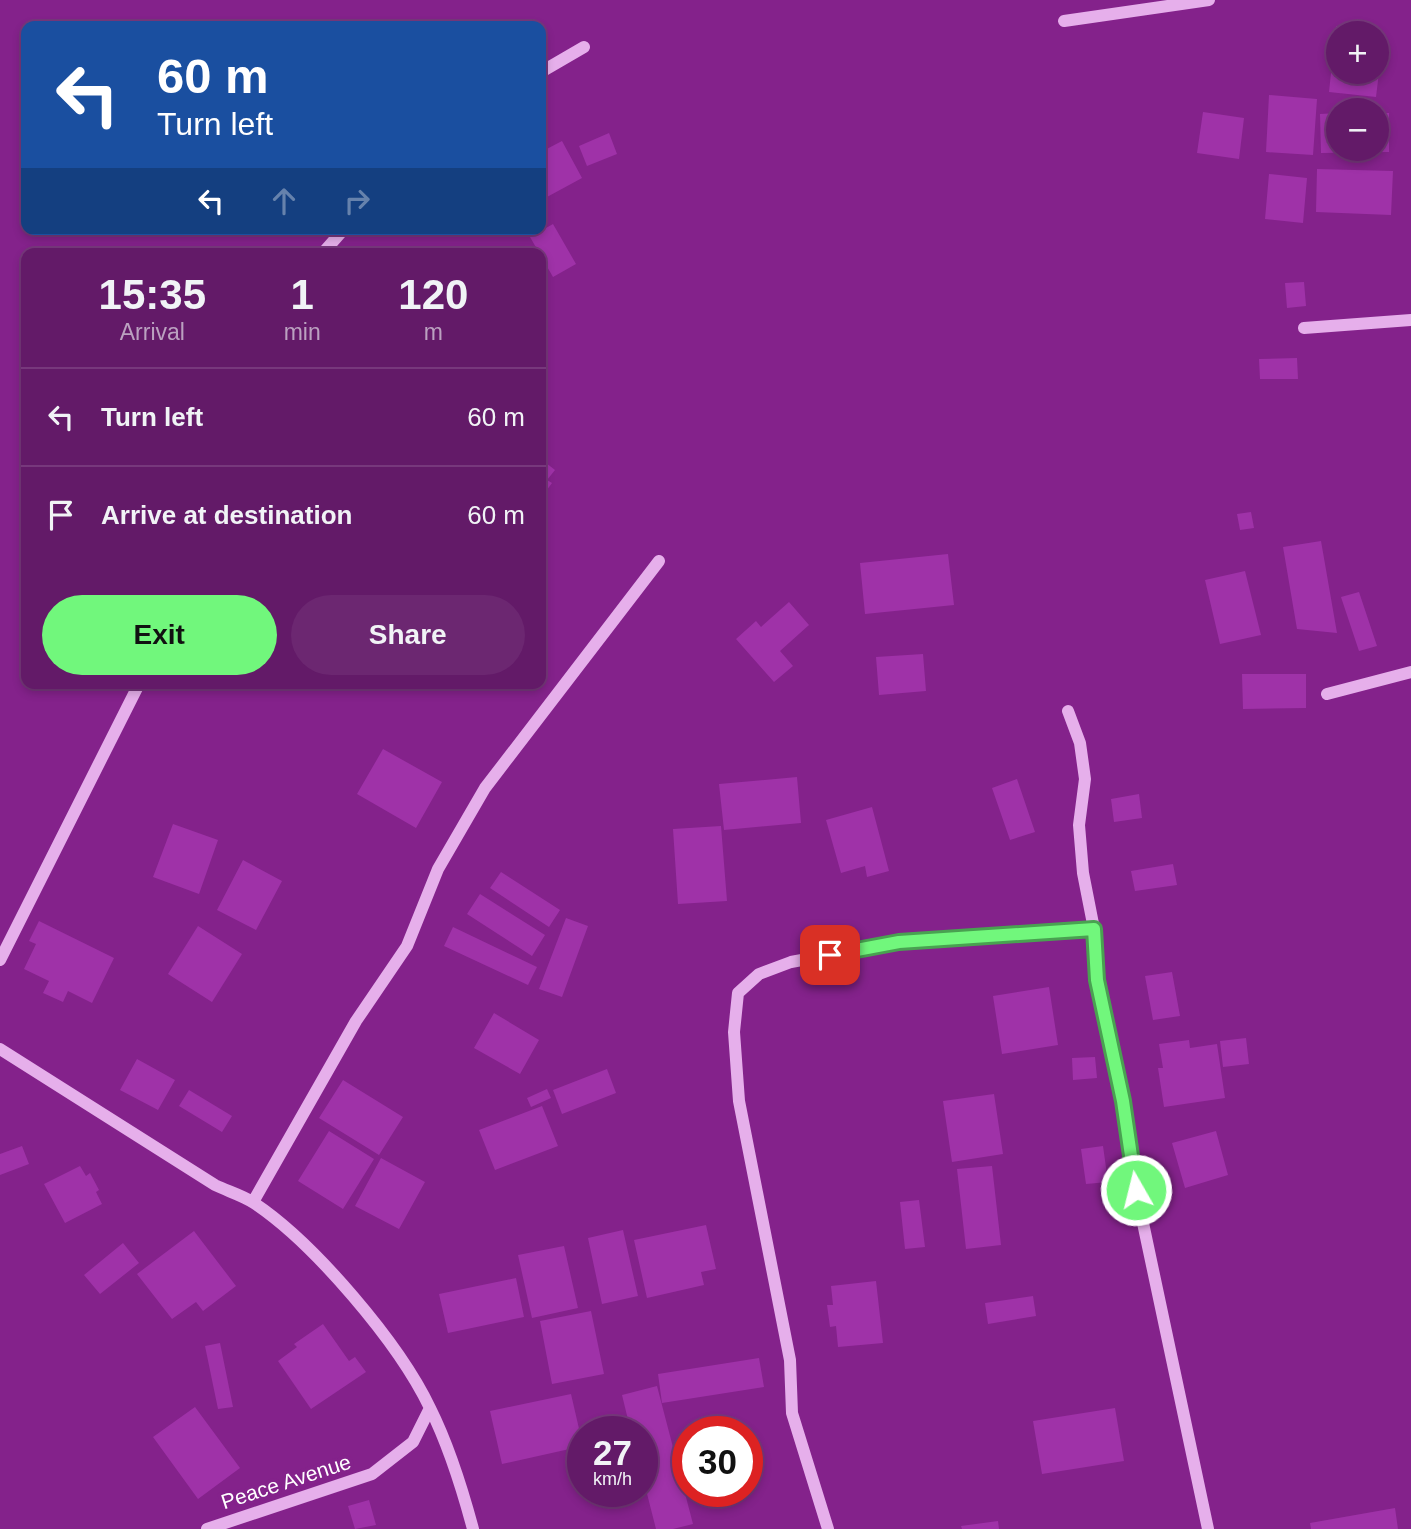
<!DOCTYPE html>
<meta charset="utf-8">
<style>
:root{--surface:#631a68;--page:#6c2771;--text:#f1f3f6;--muted:#bba1c0;--line:#77387c;--accent:#71f77c}
body{margin:0;font-family:Arial,sans-serif;background:var(--page);color:var(--text);height:100vh;display:flex;flex-direction:column;font-size:26px;white-space:nowrap}
*{box-sizing:border-box;margin:0}
p{font-size:23px;color:var(--muted)}
.icon{flex:none;width:38px;height:38px;fill:none;stroke:currentColor;stroke-width:2;stroke-linecap:round;stroke-linejoin:round}
.map{position:relative;flex:1;overflow:hidden}
.panel{position:absolute;left:21px;top:248px;width:525px;height:441px;display:flex;flex-direction:column;background:var(--surface);border-radius:14px;box-shadow:0 4px 10px #0003,0 0 0 2px var(--line)}
.panel>*{flex:none}
.banner{position:absolute;left:21px;top:21px;width:525px;height:214px;border-radius:14px;box-shadow:0 4px 10px #0003,0 0 0 2px var(--line);background:#1a4fa0;color:#fff;overflow:hidden}
.controls{position:absolute;left:1326px;top:21px;display:grid;gap:14px}
.controls a{display:grid;place-items:center;width:63px;height:63px;border-radius:50%;background:var(--surface);box-shadow:0 4px 10px #0003,0 0 0 2px var(--line);font-size:35px}
.speed{position:absolute;left:567px;top:1416px;display:flex;gap:14px;font-size:35px;font-weight:700;text-align:center}
.speed>*{display:grid;place-content:center;width:91px;height:91px;border-radius:50%;background:var(--surface);box-shadow:0 4px 10px #0003,0 0 0 2px var(--line);line-height:1}
.speed small{font-size:18px;font-weight:400}
.speed .limit{border:10px solid #d22;background:#fff;color:#111}
.pin{position:absolute;display:grid;place-items:center;width:60px;height:60px;color:#fff;margin:-30px;border-radius:14px;box-shadow:0 4px 10px #0006}
.me{position:absolute;width:77px;margin:-38px;rotate:352deg;stroke-linejoin:round;filter:drop-shadow(0 0 5px #0008)}
.turn{display:flex;align-items:center;gap:24px;height:147px;padding:0 21px;font-size:32px}
.turn .icon{width:91px;height:91px;stroke-width:2.5}
.turn b{display:block;font-size:49px;line-height:60px}
.lanes{display:flex;align-items:center;height:66px;padding:0 21px;background:#0003;justify-content:center;gap:35px;direction:ltr}
.lanes .off{opacity:.35}
.eta{display:flex;justify-content:space-evenly;align-items:center;height:119px;text-align:center}
.eta b{font-size:42px;font-weight:700;line-height:49px}
.button{display:flex;gap:14px;margin-top:auto;padding:14px 21px}
.button a{flex:1;height:80px;border-radius:42px;background:var(--accent);color:#111;font-size:28px;font-weight:700;line-height:80px;text-align:center}
.button a+a{background:var(--page);color:var(--text)}
ul{padding:0;list-style:none}
li{display:flex;align-items:center;gap:21px;height:98px;padding:0 21px;border-top:2px solid var(--line)}
li div{flex:1}
li b{display:block;font-size:26px}
li em{font-style:normal}
.map>svg:first-child{display:block}
.building{fill:#9f32a8}
.lines{fill:none;stroke-linecap:round;stroke-linejoin:round}
.minor{stroke:#e6afeb;stroke-width:12}
.route-casing{stroke:#49a151;stroke-width:18}
.route{stroke:#71f77c;stroke-width:12}
.labels{text-anchor:middle;stroke-width:7;stroke-linejoin:round;paint-order:stroke}
.street-label{font-size:21px;fill:#fff;stroke:#84228b}
</style>
<div class="map">
<svg width="1411" height="1529" viewBox="0 0 1411 1529">
<rect width="100%" height="100%" fill="#84228b"/>
<path class="building" d="M1336,26L1367,30V33H1339V72H1379L1376,97L1329,92Z
M1269,95L1317,99L1313,155L1266,152Z
M1203,112L1244,118L1239,159L1197,153Z
M1339,113V149H1377V113H1389V152L1321,153L1320,114Z
M609,133L617,154L587,166L579,146Z
M562,141L582,178L547,197L541,185V152Z
M1317,169L1393,171L1391,215L1316,212Z
M1269,174L1307,178L1303,223L1265,219Z
M553,224L576,264L553,277L530,237Z
M1304,282L1306,306L1287,308L1285,283Z
M1297,358L1298,379H1260L1259,359Z
M541,459L555,470L547,480L552,483L541,498Z
M1251,512L1254,528L1240,530L1237,514Z
M1321,541L1337,633L1297,629L1283,547Z
M948,554L954,605L865,614L860,563Z
M1245,571L1261,635L1220,644L1205,580Z
M1359,592L1377,646L1359,651L1341,597Z
M789,602L809,625L780,651L793,666L774,682L736,639L756,621L761,627Z
M923,654L926,691L879,695L876,657Z
M1242,674H1306V708L1243,709Z
M383,749L442,782L416,828L357,794Z
M797,777L801,823L724,830L719,784Z
M1017,779L1035,832L1010,840L992,788Z
M1139,794L1142,818L1114,822L1111,799Z
M872,807L889,871L867,877L865,866L841,873L826,820Z
M173,824L218,840L199,894L153,877Z
M721,826L727,901L678,904L673,829Z
M243,860L282,881L256,930L217,910Z
M1173,864L1177,885L1135,891L1131,871Z
M501,872L560,910L549,927L490,888Z
M480,894L545,935L532,956L467,914Z
M566,918L588,926L562,997L539,989Z
M39,921L114,958L92,1003L68,991L63,1002L43,993L49,981L24,969L36,944L29,941Z
M198,926L242,954L212,1002L168,974Z
M453,927L537,967L528,985L444,946Z
M1172,972L1180,1016L1153,1020L1145,976Z
M1049,987L1058,1045L1002,1054L993,996Z
M494,1013L539,1040L520,1074L474,1048Z
M1246,1038L1249,1064L1223,1067L1220,1041Z
M1189,1040L1190,1048L1217,1044L1225,1098L1164,1107L1158,1068H1163L1159,1044Z
M1095,1057L1097,1078L1073,1080L1072,1058Z
M137,1059L175,1080L158,1110L120,1090Z
M607,1069L616,1093L562,1114L553,1090Z
M343,1080L403,1117L379,1155L319,1118Z
M547,1089L551,1098L531,1107L527,1098Z
M189,1090L232,1116L222,1132L179,1106Z
M994,1094L1003,1154L952,1162L943,1101Z
M542,1106L558,1146L495,1170L479,1130Z
M329,1131L374,1159L343,1209L298,1181Z
M1216,1131L1228,1175L1185,1188L1172,1143Z
M22,1146L29,1164L0,1175V1154Z
M1103,1146L1108,1182L1086,1184L1081,1149Z
M381,1158L425,1182L399,1229L355,1206Z
M80,1166L86,1176L90,1173L99,1190L96,1192L102,1204L65,1223L44,1184Z
M992,1166L1001,1245L966,1249L957,1169Z
M919,1200L925,1247L905,1249L900,1202Z
M706,1225L716,1269L701,1272L704,1285L647,1298L634,1240Z
M623,1230L638,1296L602,1304L588,1238Z
M194,1231L236,1286L203,1311L196,1302L172,1319L137,1274Z
M123,1243L139,1263L100,1294L84,1275Z
M564,1246L578,1308L532,1318L518,1255Z
M516,1278L524,1317L448,1333L439,1294Z
M876,1281L883,1343L838,1347L836,1326L830,1327L827,1305H833L831,1286Z
M1033,1296L1036,1316L988,1324L985,1303Z
M591,1311L604,1374L552,1384L540,1321Z
M323,1324L349,1361L355,1357L366,1372L311,1409L278,1361L297,1347L294,1344Z
M220,1343L233,1407L218,1409L205,1346Z
M759,1358L764,1387L662,1403L658,1374Z
M657,1386L693,1524L673,1529H656L642,1474V1432H631L622,1395Z
M571,1394L583,1446L502,1464L490,1411Z
M195,1407L240,1468L198,1499L153,1437Z
M1115,1408L1124,1461L1042,1474L1033,1421Z
M369,1500L376,1525L355,1529L348,1506Z
M1395,1508L1398,1529H1311L1310,1523Z
M998,1521L999,1529H962L961,1526Z"/>
<g class="lines">
<path class="minor" d="M1064,21L1209,0
M541,72L584,47
M322,254L344,229
M1304,328L1411,320
M1327,694L1411,672
M1068,711L1080,743L1085,779L1079,825L1083,873L1094,929L1097,980L1123,1101L1136,1190L1208,1529
M0,960L139,684
M0,1049L215,1185C227,1191 242,1195 254,1203C314,1243 399,1343 430,1408C449,1446 462,1488 473,1529
M253,1202L356,1021L407,946L438,869L485,788L659,561
M207,1529L372,1474L413,1442L430,1408
M828,1529L792,1413L790,1360L739,1101L734,1032L738,993L759,974L791,962L899,942L1094,929"/>
</g>
<g class="lines">
<defs>
<path id="route" d="M830,955L899,942L1094,929L1097,980L1123,1101L1136,1190"/>
</defs>
<use href="#route" class="route-casing"/>
<use href="#route" class="route"/>
</g>
<g class="labels">
<g class="street-label">
<text transform="translate(286 1482) rotate(-18)" y="7">Peace Avenue</text>
</g>
</g>
</svg>
<div class="controls">
<a>+</a>
<a>−</a>
</div>
<div class="speed"><div>27<small>km/h</small></div><div class="limit">30</div></div>
<div class="pin" style="left:830px;top:955px;background:#d93025"><svg class="icon" aria-label="arrive" viewBox="0 0 24 24"><path d="M6 21V4h12l-3 4 3 4H6"/></svg></div>
<svg class="me" style="left:1136px;top:1190px" viewBox="-20 -20 40 40"><circle r="17" fill="#71f77c" stroke="#fff" stroke-width="3"/><path d="M0-11L8 9 0 5-8 9z" fill="#fff"/></svg>
<div class="banner">
<div class="turn"><svg class="icon" aria-label="left" viewBox="0 0 24 24"><path d="M17 20v-9H6M10 6l-5 5 5 5"/></svg><div><b>60 m</b>Turn left</div></div>
<div class="lanes"><svg class="icon" aria-label="left" viewBox="0 0 24 24"><path d="M17 20v-9H6M10 6l-5 5 5 5"/></svg><svg class="icon off" aria-label="ahead" viewBox="0 0 24 24"><path d="M12 20V5M6 11l6-6 6 6"/></svg><svg class="icon off" aria-label="right" viewBox="0 0 24 24"><path d="M7 20v-9h11M14 6l5 5-5 5"/></svg></div>
</div>
<section class="panel">
<div class="eta">
<div><b>15:35</b><p>Arrival</p></div>
<div><b>1</b><p>min</p></div>
<div><b>120</b><p>m</p></div>
</div>
<ul>
<li><svg class="icon" aria-label="left" viewBox="0 0 24 24"><path d="M17 20v-9H6M10 6l-5 5 5 5"/></svg><div><b>Turn left</b></div><em>60 m</em></li>
<li><svg class="icon" aria-label="arrive" viewBox="0 0 24 24"><path d="M6 21V4h12l-3 4 3 4H6"/></svg><div><b>Arrive at destination</b></div><em>60 m</em></li>
</ul>
<div class="button"><a>Exit</a><a>Share</a></div>
</section>
</div>
